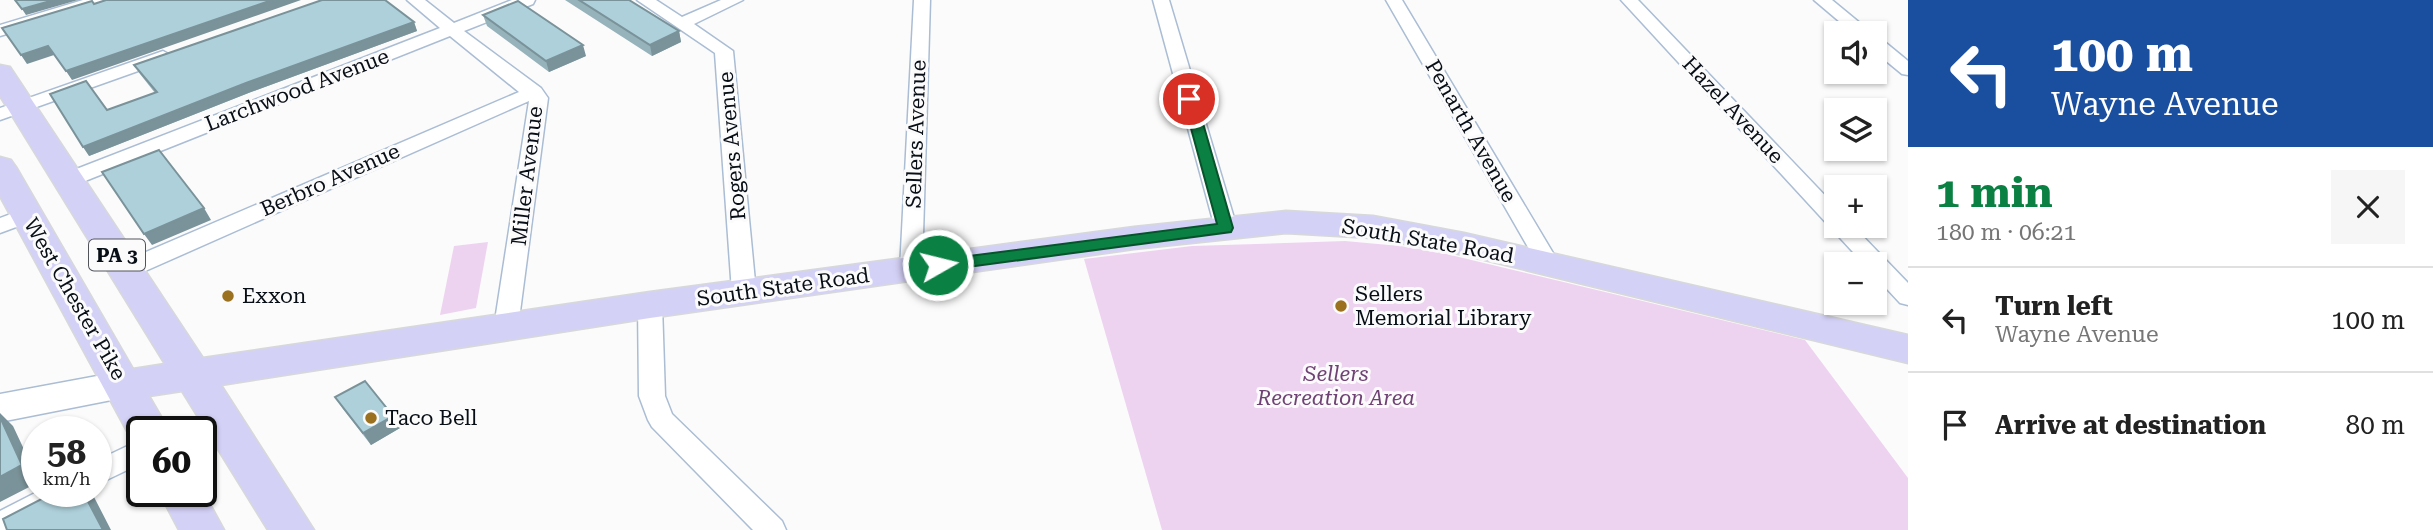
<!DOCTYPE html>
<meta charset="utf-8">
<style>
:root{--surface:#fff;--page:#f6f6f6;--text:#222;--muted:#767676;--line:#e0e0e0;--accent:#0b8043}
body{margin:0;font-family:"Roboto Serif",serif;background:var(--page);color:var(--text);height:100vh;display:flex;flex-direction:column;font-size:26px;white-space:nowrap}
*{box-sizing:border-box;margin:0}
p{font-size:23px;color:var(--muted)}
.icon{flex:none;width:38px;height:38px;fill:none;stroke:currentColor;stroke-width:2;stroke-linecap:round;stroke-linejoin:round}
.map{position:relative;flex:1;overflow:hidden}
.panel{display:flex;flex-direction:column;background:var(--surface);width:525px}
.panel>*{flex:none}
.banner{background:#1a4fa0;color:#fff;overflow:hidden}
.controls{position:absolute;left:1824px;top:21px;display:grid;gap:14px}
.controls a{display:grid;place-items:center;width:63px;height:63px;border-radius:0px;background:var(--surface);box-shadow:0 2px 5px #0004;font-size:35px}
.speed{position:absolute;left:21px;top:416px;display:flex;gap:14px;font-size:35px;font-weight:700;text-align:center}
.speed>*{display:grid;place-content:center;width:91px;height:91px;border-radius:50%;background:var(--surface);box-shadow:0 2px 5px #0004;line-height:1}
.speed small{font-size:18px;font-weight:400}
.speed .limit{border:4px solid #111;border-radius:10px;background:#fff;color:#111}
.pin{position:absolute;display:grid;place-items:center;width:60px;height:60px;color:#fff;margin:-30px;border:4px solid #fff;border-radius:50%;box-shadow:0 2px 7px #0007}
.me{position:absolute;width:77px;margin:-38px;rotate:82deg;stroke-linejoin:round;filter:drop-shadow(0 0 5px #0008)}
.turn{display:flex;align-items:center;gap:24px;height:147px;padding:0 28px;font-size:32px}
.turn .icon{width:91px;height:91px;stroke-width:2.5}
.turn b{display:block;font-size:49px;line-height:60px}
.round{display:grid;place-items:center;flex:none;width:74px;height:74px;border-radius:0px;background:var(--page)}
.summary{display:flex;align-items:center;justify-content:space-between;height:119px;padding:0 28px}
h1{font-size:42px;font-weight:700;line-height:52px;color:var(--accent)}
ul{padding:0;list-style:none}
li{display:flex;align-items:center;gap:21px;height:105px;padding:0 28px;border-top:2px solid var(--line)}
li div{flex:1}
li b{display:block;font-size:26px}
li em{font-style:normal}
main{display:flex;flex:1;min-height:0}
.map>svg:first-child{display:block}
.green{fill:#eed3f1}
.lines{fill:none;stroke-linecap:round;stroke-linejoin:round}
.street-casing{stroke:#aabdd4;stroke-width:3}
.secondary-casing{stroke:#aabdd4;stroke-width:3}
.primary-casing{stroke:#d7d8da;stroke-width:3}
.street{fill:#fff;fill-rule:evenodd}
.secondary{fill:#fff;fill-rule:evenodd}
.primary{fill:#d4d1f7;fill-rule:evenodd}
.wall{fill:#96b3bb}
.shaded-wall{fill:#7a9299}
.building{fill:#aed0da;stroke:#7a9299;stroke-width:2}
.route{fill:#0b8043;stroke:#07532c;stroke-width:2}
.poi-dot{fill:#9b711f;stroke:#fbfbfb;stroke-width:2.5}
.labels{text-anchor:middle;stroke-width:6;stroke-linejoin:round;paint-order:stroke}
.shield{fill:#fbfbfb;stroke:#51555b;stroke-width:2}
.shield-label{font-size:19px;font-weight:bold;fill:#080e16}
.street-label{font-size:21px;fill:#080e16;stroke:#fbfbfb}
.poi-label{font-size:21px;fill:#080e16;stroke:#fbfbfb;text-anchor:start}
.park-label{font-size:21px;font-style:italic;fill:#704175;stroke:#fbfbfb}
</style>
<main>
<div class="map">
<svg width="1908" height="530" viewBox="0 0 1908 530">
<rect width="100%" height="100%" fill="#fbfbfb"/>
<path class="green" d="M1345,241L1400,246L1438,252L1805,340L1908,478V530H1162L1084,259L1192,246Z
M488,242L476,308L440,315L454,246Z"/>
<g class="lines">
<defs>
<path id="street" d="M83,0H108L106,4L0,36V25Z
M407,0H425L454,23L512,0H535L533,4L464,31L541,88L548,98L518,327L515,333L506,336L497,333L494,327L529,101L134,276L126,278L118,276L115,270L118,264L519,92L450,36L75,185H61L58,180L61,175L440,28Z
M637,0H656L682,17L721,0H743L694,24L733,51L756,292L752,298L744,300L736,298L732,292L715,53Z
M914,0H930L922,269L919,275L911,277L903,275L900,269Z
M1153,0H1169L1237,228L1234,233L1226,235L1218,233L1215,228Z
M1386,0H1402L1559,263L1556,268L1548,271L1540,268Z
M1621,0H1638L1836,207V226H1853L1908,283V305L1900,303L1874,275V264H1864Z
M1814,0H1832L1872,33H1853Z
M1874,37L1880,38L1908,61V75L1902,74L1874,51Z
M163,51L172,56L169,60L0,120V108Z
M27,208L35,210L38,215L35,220L0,233V218Z
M650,297L658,299L662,305L665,396L672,414L782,521L786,530H753L652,427L648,420L639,396L638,305L642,299Z
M142,439V463L96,485V461Z
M37,492H77L73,500L17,530H0V511Z"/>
<path id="secondary" d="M124,371L137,375L142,385L137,395L0,422V394Z"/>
<path id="primary" d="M0,65L10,67L203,358L650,292L1134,227L1286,211L1373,216L1464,233L1908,335V363L1464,255L1373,238L1286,233L1134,249L650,318L221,385L314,530H268L182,391L149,396L170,432H142V446L134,444L0,196V157L11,160L16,167L133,369L165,364L0,96Z
M201,488L224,530H179L159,492H201Z"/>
</defs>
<use href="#street" class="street-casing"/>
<use href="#secondary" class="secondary-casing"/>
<use href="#primary" class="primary-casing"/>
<use href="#street" class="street"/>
<use href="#secondary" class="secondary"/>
<use href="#primary" class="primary"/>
</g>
<path class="wall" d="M565,0H629L679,31L681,42L652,56Z
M483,15L586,56L549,72L487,26Z
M414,22L417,31L251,92L89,156L107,110L155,93L140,74L134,65Z
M335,397L393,416L400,428L371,445L343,409Z"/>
<path class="shaded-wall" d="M54,0H78L26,15L22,9Z
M272,0H301L72,80L66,71Z
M414,22L417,31L251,92L89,156L83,147L246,83Z
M679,31L681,42L652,56L650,45Z
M583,45L586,56L549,72L546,61Z
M48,46L54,55L27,64L21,55Z
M204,208L211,220L152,245L144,234Z
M0,413L13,426L37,477V483L0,502Z
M393,416L400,428L371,445L363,433Z
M83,492H89L94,497L111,530H103Z"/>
<path class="building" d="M15,0H54L22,9Z
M106,0H272L66,71L48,46L21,55L2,28L92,1L94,4Z
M322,0H385L414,22L246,83L83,147L50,94L86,81L107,110L157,92L134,65Z
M579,0H629L679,31L650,45Z
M518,1L583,45L546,61L483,15Z
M159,150L204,208L144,234L102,172Z
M365,381L393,416L363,433L335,397Z
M0,417L22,465L0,477Z
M55,492H83L103,530H7L3,519Z"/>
<path class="route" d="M1189,95L1196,99L1233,228L1231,232L938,271L932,269L930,265L938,260L1217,224L1183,99Z"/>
<g class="poi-dot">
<circle cx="228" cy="296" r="7"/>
<circle cx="1341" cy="306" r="7"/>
<circle cx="371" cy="418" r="7"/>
</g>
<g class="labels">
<rect class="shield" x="89" y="239.5" width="56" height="31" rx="5"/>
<g class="shield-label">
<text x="117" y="262">PA 3</text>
</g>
<g class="street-label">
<text transform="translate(297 90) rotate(-21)" y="7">Larchwood Avenue</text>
<text transform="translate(1733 110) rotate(47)" y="7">Hazel Avenue</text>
<text transform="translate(1471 131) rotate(60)" y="7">Penarth Avenue</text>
<text transform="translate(916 134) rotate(-88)" y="7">Sellers Avenue</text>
<text transform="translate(732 146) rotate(-95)" y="7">Rogers Avenue</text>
<text transform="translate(527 176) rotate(-83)" y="7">Miller Avenue</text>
<text transform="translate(330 180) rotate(-24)" y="7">Berbro Avenue</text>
<text transform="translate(1428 241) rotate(10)" y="7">South State Road</text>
<text transform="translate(783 287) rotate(-8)" y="7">South State Road</text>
<text transform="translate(75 299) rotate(60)" y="7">West Chester Pike</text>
</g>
<g class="poi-label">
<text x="1355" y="301">Sellers<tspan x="1355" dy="24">Memorial Library</tspan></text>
<text x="242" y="303">Exxon</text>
<text x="385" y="425">Taco Bell</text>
</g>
<g class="park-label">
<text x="1336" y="381">Sellers<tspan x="1336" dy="24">Recreation Area</tspan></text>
</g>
</g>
</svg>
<div class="controls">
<a><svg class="icon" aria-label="sound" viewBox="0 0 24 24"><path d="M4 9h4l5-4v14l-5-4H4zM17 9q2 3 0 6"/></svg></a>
<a><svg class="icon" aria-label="layers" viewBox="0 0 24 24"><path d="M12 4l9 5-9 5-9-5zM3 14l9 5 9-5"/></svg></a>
<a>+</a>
<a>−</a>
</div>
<div class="speed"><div>58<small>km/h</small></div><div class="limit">60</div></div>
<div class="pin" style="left:1189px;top:99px;background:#d93025"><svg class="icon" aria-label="arrive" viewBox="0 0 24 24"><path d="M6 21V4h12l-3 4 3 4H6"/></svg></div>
<svg class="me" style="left:938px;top:265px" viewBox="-20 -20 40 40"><circle r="17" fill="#0b8043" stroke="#fff" stroke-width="3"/><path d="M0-11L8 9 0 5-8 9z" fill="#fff"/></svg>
</div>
<section class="panel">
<div class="banner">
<div class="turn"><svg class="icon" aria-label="left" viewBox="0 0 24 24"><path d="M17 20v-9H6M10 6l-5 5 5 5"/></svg><div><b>100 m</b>Wayne Avenue</div></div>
</div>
<div class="summary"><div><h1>1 min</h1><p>180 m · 06:21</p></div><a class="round"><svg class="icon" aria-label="close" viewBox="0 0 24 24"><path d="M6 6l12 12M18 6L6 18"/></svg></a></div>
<ul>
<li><svg class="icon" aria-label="left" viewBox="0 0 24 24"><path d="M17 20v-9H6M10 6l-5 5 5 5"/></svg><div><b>Turn left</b><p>Wayne Avenue</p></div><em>100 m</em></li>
<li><svg class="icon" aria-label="arrive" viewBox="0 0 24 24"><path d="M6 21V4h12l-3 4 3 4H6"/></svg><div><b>Arrive at destination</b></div><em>80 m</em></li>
</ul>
</section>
</main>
